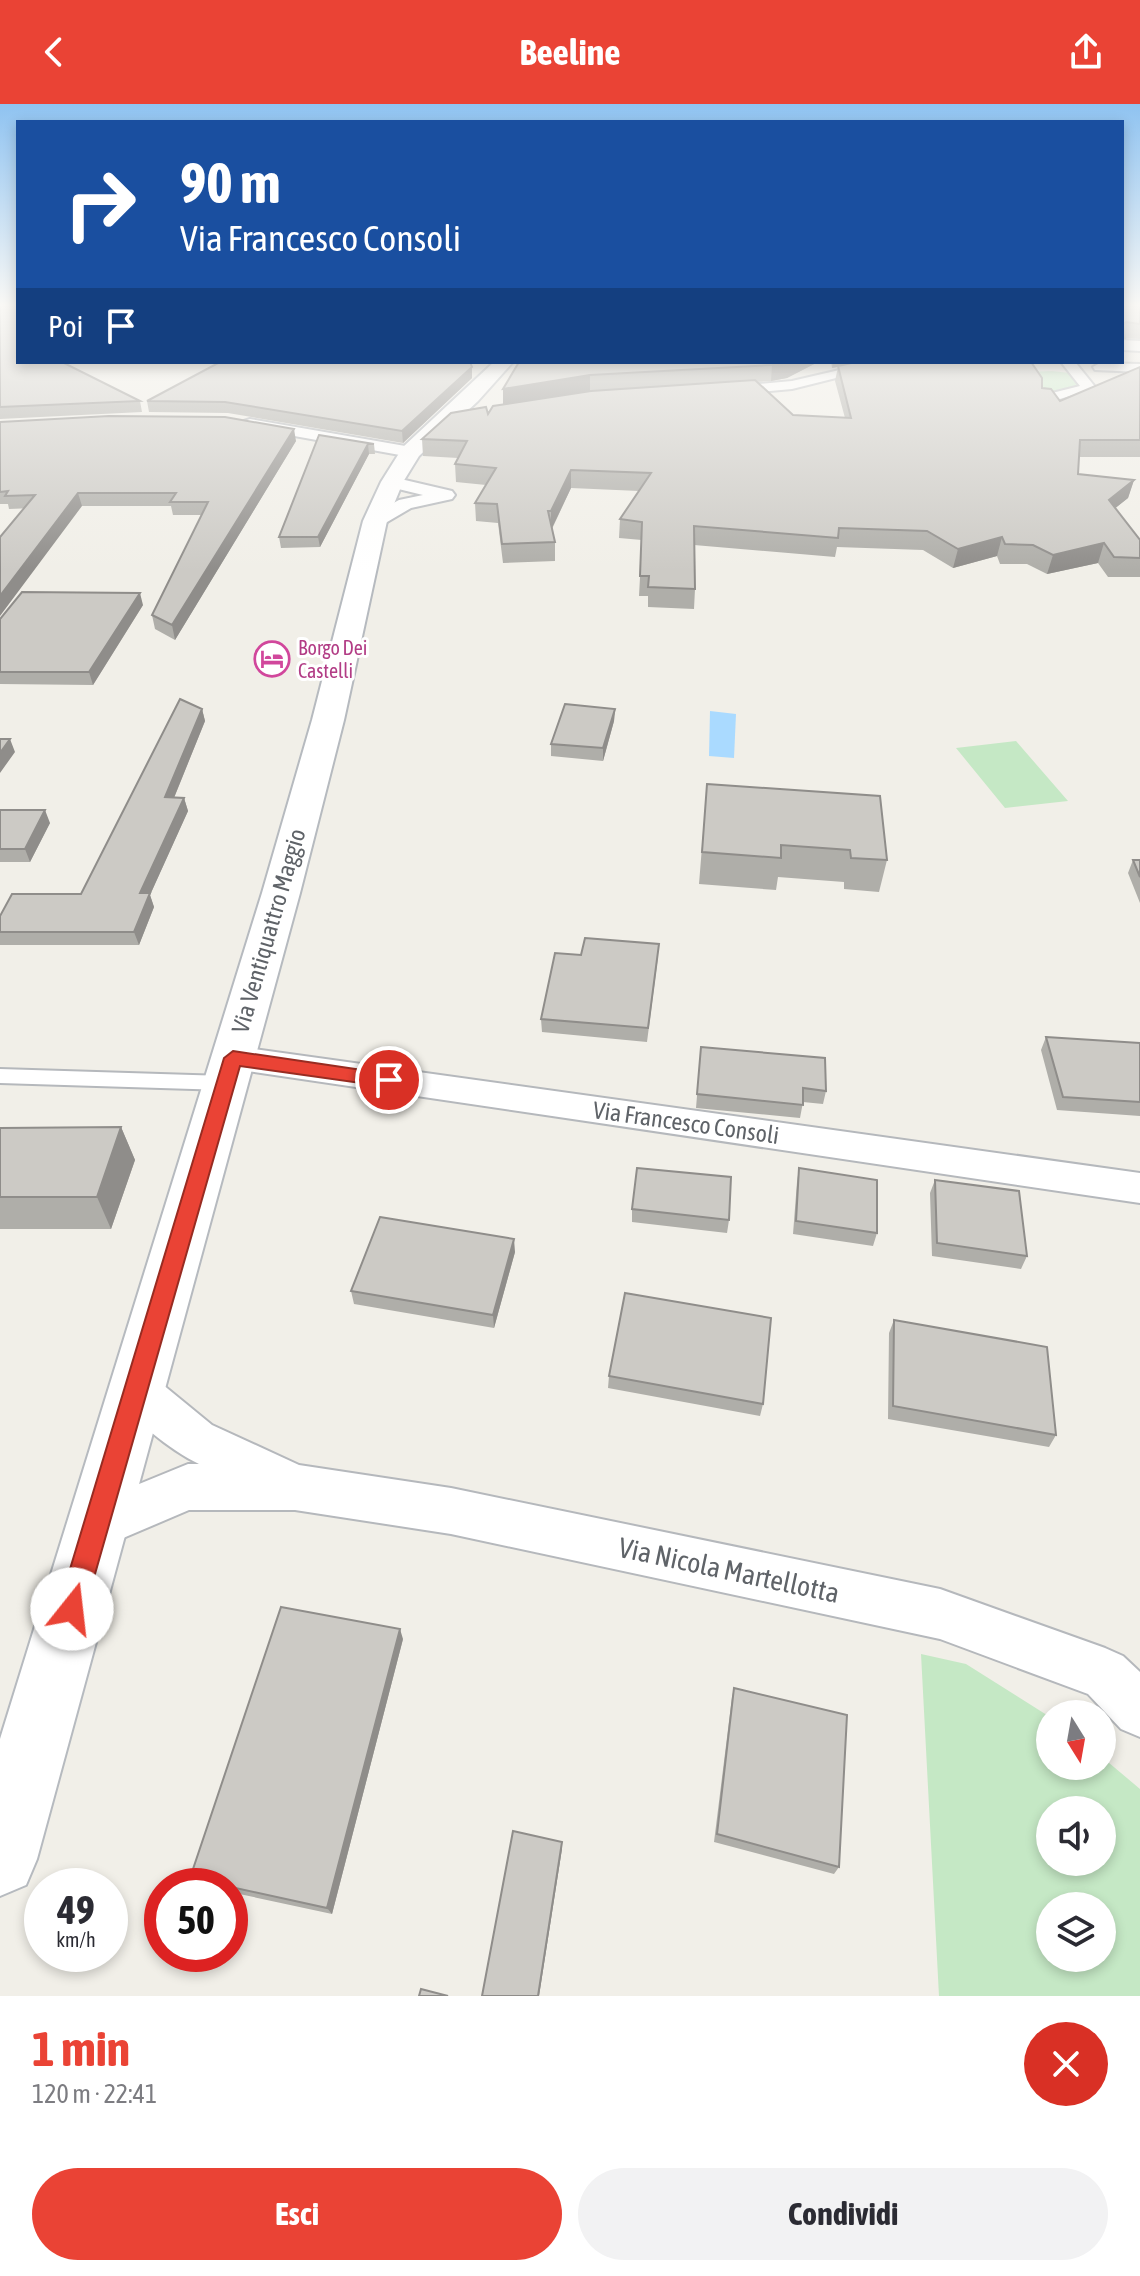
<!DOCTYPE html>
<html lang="it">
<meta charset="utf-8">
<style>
:root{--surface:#fff;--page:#f2f2f3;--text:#2b2b33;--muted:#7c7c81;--accent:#ea4335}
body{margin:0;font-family:"Asap Condensed",sans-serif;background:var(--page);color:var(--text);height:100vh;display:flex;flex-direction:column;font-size:30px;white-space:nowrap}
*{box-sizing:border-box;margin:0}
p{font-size:26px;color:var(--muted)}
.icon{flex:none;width:44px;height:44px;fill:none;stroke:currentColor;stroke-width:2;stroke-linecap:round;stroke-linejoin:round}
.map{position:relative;height:1892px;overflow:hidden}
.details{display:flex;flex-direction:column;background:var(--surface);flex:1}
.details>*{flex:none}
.hud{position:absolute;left:16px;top:16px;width:1108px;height:244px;border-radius:0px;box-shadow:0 4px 12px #0003;background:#1a4fa0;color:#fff;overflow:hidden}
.needle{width:52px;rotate:169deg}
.buttons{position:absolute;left:1036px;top:1596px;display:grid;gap:16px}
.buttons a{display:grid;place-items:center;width:80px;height:80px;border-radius:50%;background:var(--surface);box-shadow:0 4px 12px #0003;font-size:40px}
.speed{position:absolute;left:24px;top:1764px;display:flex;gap:16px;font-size:40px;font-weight:700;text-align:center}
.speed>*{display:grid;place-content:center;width:104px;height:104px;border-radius:50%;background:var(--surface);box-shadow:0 4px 12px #0003;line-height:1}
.speed small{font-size:20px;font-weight:400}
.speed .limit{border:12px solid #d22;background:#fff;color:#111}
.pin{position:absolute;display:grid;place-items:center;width:68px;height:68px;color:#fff;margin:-34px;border:4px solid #fff;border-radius:50%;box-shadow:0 2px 8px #0007}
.me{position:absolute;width:88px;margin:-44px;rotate:16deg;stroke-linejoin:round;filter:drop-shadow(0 0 6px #0008)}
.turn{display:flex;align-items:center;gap:28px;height:168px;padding:0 32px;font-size:36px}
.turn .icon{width:104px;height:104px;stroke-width:2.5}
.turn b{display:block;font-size:56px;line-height:68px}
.then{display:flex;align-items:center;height:76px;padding:0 32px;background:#0003;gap:16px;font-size:30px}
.round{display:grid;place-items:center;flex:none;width:84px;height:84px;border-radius:42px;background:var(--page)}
.headline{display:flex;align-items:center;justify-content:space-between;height:136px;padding:0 32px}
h1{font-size:48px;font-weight:700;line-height:60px;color:var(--accent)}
.action{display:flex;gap:16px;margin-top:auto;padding:16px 32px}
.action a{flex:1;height:92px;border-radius:48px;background:var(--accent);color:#fff;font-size:32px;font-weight:700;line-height:92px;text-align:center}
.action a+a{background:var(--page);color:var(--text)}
header{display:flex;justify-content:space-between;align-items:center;height:104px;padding:0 32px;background:var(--accent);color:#fff;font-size:36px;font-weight:700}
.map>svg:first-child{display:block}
.green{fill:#c5e8c5;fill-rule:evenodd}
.water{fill:#aadaff}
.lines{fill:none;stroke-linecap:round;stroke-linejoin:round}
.lane-casing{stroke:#b5b8bc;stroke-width:4}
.street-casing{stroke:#b5b8bc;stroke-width:4}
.secondary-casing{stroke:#b6babf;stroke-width:4}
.lane{fill:#fff;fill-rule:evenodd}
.street{fill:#fff;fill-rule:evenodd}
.secondary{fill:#fff;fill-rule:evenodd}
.wall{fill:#afaea9}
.shaded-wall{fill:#8f8d8a}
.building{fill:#cccac5;stroke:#8f8d8a;stroke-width:2}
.route{fill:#ea4335;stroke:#982c22;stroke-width:2}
.labels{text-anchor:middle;stroke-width:6;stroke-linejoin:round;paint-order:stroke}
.far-hotel-label{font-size:20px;fill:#b23c85;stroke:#fff;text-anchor:start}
.street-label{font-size:24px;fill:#5f6368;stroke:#fff}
.near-street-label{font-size:28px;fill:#5f6368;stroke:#fff}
</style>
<header><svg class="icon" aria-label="back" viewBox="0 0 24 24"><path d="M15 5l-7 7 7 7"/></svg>Beeline<svg class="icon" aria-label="share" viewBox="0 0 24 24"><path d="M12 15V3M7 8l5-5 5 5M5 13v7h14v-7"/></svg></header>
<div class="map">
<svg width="1140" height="1892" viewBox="0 0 1140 1892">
<rect width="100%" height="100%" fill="#f1efe8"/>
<path class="green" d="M1052,267L1078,270L1089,284L1057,292L1040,288L1027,268Z
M1016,637L1068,697L1005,704L956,644Z
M921,1550L966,1560L1050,1613V1662H1102V1653L1140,1685V1892H939ZM1050,1706H1102V1758H1050ZM1050,1802H1102V1854H1050Z"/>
<path class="water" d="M710,607L736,610L734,654L709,652Z"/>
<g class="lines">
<defs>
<path id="lane" d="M0,965L225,972L232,974L234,979L232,984L225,986L0,979Z"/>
<path id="street" d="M874,258H900L792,285L717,292L710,288L717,284L792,277Z
M1061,258H1075L1096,284L1050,298H1040V292L1080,282Z
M1100,259L1140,260V268L1095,266L1093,263Z
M250,315L411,343L419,348L411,353L244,323V317Z
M392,373L452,387L455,391L452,395L411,404L382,421H368L366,417L368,413L399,396L423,391L386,382L383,378L386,374Z
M233,942L1140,1069V1099L221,963L216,954L221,945Z
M136,1265L151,1271L212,1321L299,1361L451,1384L940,1485L1105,1544L1123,1552L1140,1568V1633L1121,1625L1088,1590L940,1535L451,1430L295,1406H189L95,1446L78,1439L71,1422L78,1405L188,1360H199C172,1347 127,1313 114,1285L121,1271Z"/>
<path id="secondary" d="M1122,236L1140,237V247L1122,246Z
M494,258H513L478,297L419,352L403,378L387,417L344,616L300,789L37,1755L26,1781L0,1792V1635L262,789L312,616L363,417L381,378L403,343Z"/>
</defs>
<use href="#lane" class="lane-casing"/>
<use href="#street" class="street-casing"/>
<use href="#secondary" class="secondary-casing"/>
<use href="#lane" class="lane"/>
<use href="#street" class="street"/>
<use href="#secondary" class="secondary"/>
</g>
<path class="wall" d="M0,202L18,258L140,297L142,308L0,315Z
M1122,202H1140V235L1125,234L1122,244Z
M519,258H818L787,274L771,277L756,278L793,311L845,314L835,277L838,263L832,264L831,258H1031L1042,284L1060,297L1140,263V353H1079L1078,370L1134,376L1128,394L1115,404L1140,436V473H1108L1098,459L1047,470L1027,460H1000L997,452L953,464L923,446L837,443L835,453L694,441L695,485L694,505L648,503V492H639L642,436L619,434L620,415L639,387L571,384L552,425L555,438V457L503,459L498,419L476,417L475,399L486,381L456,378L455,360L458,354L423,352L422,335L488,310L503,301Z
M472,274L403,339L228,309L149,308L147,297Z
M0,318L296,337L175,536L155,525L152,511L202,411H173L171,402H82L9,405L8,400H0Z
M319,331L374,340L375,350H369L320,443L281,444L279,433Z
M143,501L93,581L0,580V515Z
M202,605L205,617L174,694H184L188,707L150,791L154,803L139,841H0V812L81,790Z
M615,605L614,617L603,657L551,652V640Z
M707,680L887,756L879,788L844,785V778L778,773L776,786L699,780Z
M0,706L50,719L30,758H0Z
M1133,756H1140V799L1128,769Z
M581,851L658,853L647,938L542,928L541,915Z
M1046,933L1140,939V1012L1057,1006L1041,946Z
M701,943L826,987L823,1000L803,998L800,1014L696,1004Z
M121,1023L135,1056L111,1125H0V1024Z
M799,1064L877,1129L873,1142L793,1130L797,1078Z
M935,1076L1027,1152L1021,1165L932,1152L930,1089Z
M632,1105L729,1116L727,1129L632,1118Z
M515,1148L494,1224L354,1200L351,1187Z
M894,1216L1056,1331L1049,1343L888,1315L889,1229Z
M609,1272L763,1300L760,1312L608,1284Z
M403,1535L332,1810L230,1788V1782H205L198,1780L190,1774Z
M734,1584L839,1763L834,1770L714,1738L732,1593Z"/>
<path class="shaded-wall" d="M788,258H818L787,274L771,277L772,261Z
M833,258H859L832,264Z
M472,263V274L403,339L402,327Z
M590,271V287L503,302V285Z
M294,325L296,337L175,536L172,521Z
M368,340L369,350L320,443L318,433Z
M571,366V384L551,426V407Z
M1134,376L1128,394L1103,414L1109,396Z
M78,389L82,402L0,512V492Z
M1002,433L997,452L953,464L958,445Z
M1104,439L1098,459L1047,470L1053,451Z
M140,489L143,501L93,581L89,568Z
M202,605L205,617L169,706L165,693Z
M615,605L614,617L603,657V644Z
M10,635L15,648L0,669V649Z
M184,694L188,707L150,791L154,803L139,841L134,828L140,789Z
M45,706L50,719L30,758L25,745Z
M121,1023L135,1056L111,1125L97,1093Z
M514,1135L515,1148L494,1224L493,1211Z
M400,1525L403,1535L332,1810L327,1804Z
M562,1738V1745L539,1892H538Z"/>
<path class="building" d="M0,202H18V258H62L140,297L0,303Z
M1122,202H1140V220L1126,218L1123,221L1125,234L1122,233Z
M220,258H470L472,263L402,327L225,298L147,297Z
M519,258H788L772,261L590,271L503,285Z
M856,258H1031L1042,274V284L1051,285L1060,297L1140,263V336H1080L1078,370L1134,376L1109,396L1140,436V454L1114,453L1104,439L1053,451L1033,441L1005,440L1002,433L958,445L927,427L839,424L838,434L694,422L695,485L648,483L649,472H640L642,418L620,415L651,369L571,366L551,407H548L555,438L502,440L497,400L475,399L496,364L455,360L467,337L422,335L451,309L486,303L488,310L493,302L591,287L755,276L793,311L851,314L838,262Z
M109,312L225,313L294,325L172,521L152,511L208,398H170L176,389H78L0,492V433L35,391L5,392L8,387L0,388V318Z
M319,331L374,340H368L318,433H279Z
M22,488L140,489L89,568H0V515Z
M180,595L202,605L165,693L184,694L140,789H150L134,828H0V812L12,790H81Z
M565,600L615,605L603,644L551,640Z
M0,635H10L0,649Z
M707,680L880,692L887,756L851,754L850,746L781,741V754L702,748Z
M0,706H45L25,745H0Z
M1133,756H1140V773Z
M585,834L659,840L648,924L541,915L555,849L581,851Z
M1046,933L1140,939V998L1063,993Z
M701,943L825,954L826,987L803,984V1001L697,990Z
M121,1023L97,1093H0V1024Z
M637,1064L731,1073L729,1116L632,1105Z
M799,1064L877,1076V1129L796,1117Z
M935,1076L1019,1087L1027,1152L937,1139Z
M380,1113L514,1135L493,1211L351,1187Z
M625,1189L771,1214L763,1300L609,1272Z
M894,1216L1047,1243L1056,1331L893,1302Z
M281,1503L400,1525L327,1804L190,1774Z
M734,1584L847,1611L839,1763L717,1730Z
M513,1727L562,1738L538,1892H482Z
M421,1885L448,1892H419Z"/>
<linearGradient id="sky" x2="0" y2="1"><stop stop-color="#8fc3f1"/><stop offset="0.43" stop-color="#f9f8f5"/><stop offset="1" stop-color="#f9f8f5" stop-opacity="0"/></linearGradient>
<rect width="1140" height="467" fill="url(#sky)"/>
<path class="route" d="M233,947L389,970L399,976L389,983L240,962L85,1505L81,1514L72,1518L62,1514L58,1505L224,954Z"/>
<defs>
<symbol id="hotel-ring" viewBox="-11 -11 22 22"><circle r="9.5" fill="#fff" stroke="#d1479c" stroke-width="1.5"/><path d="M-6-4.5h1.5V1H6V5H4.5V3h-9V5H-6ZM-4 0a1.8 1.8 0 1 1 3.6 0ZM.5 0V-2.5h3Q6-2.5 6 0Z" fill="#d1479c"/></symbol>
</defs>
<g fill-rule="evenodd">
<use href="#hotel-ring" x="252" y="535" width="40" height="40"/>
</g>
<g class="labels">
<g class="far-hotel-label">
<text x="298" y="551">Borgo Dei<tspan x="298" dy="23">Castelli</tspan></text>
</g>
<g class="street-label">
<text transform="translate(269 827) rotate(-74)" y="8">Via Ventiquattro Maggio</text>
<text transform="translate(686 1019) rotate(8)" y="8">Via Francesco Consoli</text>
</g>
<g class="near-street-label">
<text transform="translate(729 1466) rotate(12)" y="10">Via Nicola Martellotta</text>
</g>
</g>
</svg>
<div class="buttons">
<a><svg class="needle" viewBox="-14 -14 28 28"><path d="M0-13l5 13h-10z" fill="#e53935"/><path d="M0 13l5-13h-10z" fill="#7c7c81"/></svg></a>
<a><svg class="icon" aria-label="sound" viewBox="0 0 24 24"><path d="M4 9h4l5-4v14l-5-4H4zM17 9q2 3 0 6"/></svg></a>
<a><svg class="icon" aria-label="layers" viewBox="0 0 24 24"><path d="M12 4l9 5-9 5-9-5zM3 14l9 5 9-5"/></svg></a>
</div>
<div class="speed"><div>49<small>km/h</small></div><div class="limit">50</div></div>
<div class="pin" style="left:389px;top:976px;background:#d93025"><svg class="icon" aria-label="arrive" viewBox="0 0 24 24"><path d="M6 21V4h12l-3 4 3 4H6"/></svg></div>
<svg class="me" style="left:72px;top:1505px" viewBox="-20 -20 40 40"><circle r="19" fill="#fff"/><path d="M0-13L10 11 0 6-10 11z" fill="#ea4335"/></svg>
<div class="hud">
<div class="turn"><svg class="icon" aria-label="right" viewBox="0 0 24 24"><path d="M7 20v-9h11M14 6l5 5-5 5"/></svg><div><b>90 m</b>Via Francesco Consoli</div></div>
<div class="then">Poi<svg class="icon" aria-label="arrive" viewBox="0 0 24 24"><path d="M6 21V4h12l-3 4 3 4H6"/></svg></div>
</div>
</div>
<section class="details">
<div class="headline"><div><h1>1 min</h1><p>120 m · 22:41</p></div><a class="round" style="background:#d93025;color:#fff"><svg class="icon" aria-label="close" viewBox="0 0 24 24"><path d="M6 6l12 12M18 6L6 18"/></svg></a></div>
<div class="action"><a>Esci</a><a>Condividi</a></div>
</section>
